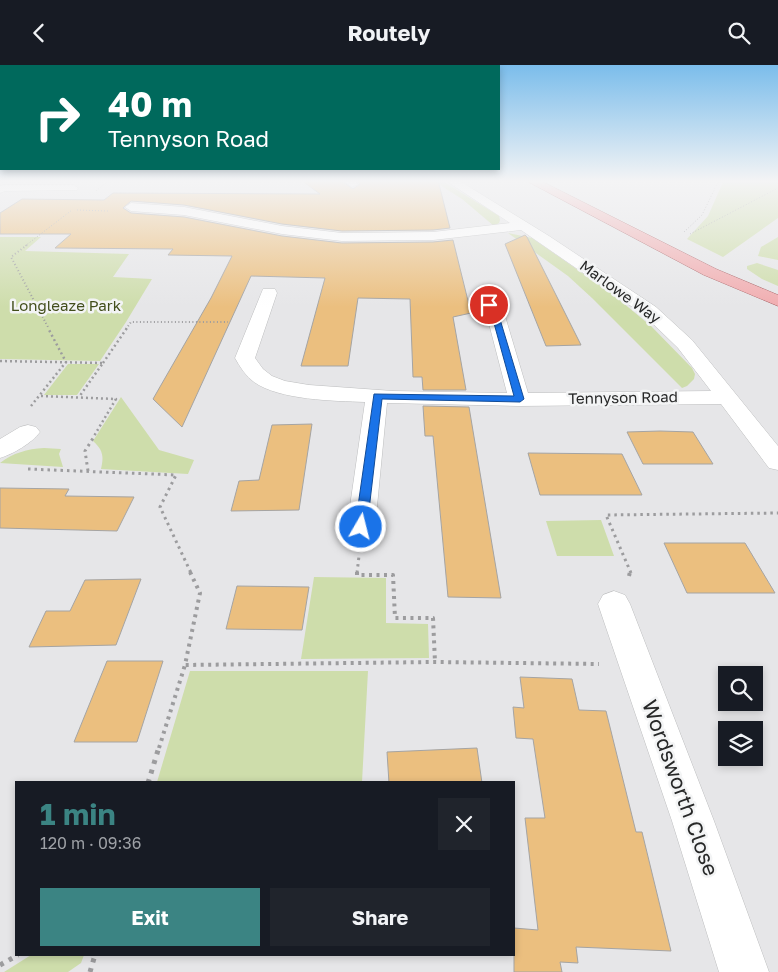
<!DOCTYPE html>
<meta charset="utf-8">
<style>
:root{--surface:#171b24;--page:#20242c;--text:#f1f3f6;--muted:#9ea1a6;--accent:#3b8483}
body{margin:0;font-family:"Golos Text",sans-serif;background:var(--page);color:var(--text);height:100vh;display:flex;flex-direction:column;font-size:19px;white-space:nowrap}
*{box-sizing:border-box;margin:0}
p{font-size:16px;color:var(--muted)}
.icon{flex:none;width:28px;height:28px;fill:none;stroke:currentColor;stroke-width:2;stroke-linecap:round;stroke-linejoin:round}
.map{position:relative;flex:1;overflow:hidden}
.panel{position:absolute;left:15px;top:716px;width:500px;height:175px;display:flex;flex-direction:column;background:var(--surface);border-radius:0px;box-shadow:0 2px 8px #0003}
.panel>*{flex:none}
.guide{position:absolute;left:0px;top:0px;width:500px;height:105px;box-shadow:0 2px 8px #0003;background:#00695c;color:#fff;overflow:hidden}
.tools{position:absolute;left:718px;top:601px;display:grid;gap:10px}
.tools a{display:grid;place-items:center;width:45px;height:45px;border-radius:0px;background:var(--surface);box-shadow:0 2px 8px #0003;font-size:25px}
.pin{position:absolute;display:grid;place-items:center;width:42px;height:42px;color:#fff;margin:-21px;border:2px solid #fff;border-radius:50%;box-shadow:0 1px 5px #0007}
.me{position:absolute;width:55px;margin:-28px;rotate:8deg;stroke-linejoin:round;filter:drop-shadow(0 0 4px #0008)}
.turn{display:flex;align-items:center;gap:18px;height:105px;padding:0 25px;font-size:22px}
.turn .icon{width:65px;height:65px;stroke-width:2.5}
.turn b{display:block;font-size:35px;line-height:42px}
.round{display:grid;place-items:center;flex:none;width:52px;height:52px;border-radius:0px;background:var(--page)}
.summary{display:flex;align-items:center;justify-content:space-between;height:85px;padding:0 25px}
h1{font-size:30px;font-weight:700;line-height:38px;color:var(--accent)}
.action{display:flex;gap:10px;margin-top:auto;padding:10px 25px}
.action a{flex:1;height:58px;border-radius:0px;background:var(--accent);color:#fff;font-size:20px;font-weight:700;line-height:58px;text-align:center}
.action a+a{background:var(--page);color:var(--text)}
header{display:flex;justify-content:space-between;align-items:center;height:65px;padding:0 25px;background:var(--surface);font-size:22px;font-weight:700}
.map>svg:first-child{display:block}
.green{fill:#ceddab}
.building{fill:#ebbf7f;stroke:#a5a4a3}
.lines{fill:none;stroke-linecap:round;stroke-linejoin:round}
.service-casing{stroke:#bdbebf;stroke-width:1}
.minor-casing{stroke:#bdbebf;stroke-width:1}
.primary-casing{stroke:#a45b5e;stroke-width:1}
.path-far5{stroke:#9c9c9e;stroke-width:1;stroke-dasharray:1 2;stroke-linecap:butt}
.path-far4{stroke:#9c9c9e;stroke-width:2;stroke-dasharray:1 2.5;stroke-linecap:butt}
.path-far3{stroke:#9c9c9e;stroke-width:2.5;stroke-dasharray:2 3;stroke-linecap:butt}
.path-far2{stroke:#9c9c9e;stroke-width:3;stroke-dasharray:2.5 4;stroke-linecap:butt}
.path-far1{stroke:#9c9c9e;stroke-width:4;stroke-dasharray:3 4.5;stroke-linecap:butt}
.path{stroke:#9c9c9e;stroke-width:5;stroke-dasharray:4 6;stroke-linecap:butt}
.service{fill:#fff;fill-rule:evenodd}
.minor{fill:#fff;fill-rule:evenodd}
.primary{fill:#f1adb0;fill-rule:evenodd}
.route{fill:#1a73e8;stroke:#114b97}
.labels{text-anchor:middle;stroke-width:5;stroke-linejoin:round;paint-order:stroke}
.far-street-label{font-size:15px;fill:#272828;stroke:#f3f4f5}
.far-park-label{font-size:15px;fill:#424e1b;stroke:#f3f4f5}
.near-street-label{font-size:21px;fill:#272828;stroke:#f3f4f5}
</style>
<header><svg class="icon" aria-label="back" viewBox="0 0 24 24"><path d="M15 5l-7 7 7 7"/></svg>Routely<svg class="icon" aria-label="search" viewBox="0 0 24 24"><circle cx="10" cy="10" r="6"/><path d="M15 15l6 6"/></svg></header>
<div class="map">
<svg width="778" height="907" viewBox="0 0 778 907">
<rect width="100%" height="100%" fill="#e6e6e8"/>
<path class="green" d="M432,115H441L499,151L500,155L499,158L494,161L462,134Z
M724,115H778V153L723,192L687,174L708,151Z
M508,168L532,173L611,228L651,261L692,303L695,309L694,314L687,321L682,323L592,233L568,211Z
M0,172H41L25,186L129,189L113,212L152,214L126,257L100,296L0,294Z
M778,172V195L758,191L761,182Z
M757,198L778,205V221L762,214L747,204V201Z
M68,299H99L77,330H44Z
M121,332L159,385L194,395L188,409L101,404C104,391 103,385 93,376Z
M44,383L61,384L59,389L63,402L0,398C13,388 27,384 44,383Z
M601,455L614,491H557L546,456Z
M314,512L386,513V558L428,559L429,593L301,594Z
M190,606H368L362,717H157Z
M31,890H84L81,898L68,907H4Z"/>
<path class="building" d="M301,115H340L353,124L360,119L357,115H438L450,163L433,165L342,166L282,159L184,140L131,136L123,143L131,148L184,152L282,171L342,178L433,177L453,175L471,248L453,252L466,325H423L422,312H413L410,234L358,233L348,301H301L325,213L251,211L182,362L153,334L211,233L232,191L168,190L173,184L55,183L71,169H0V148L22,134L104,135L113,128L320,129Z
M525,170L527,172L581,280L546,281L505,179Z
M423,341L469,342L501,533L448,532L433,371H425Z
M312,359L299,445L231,446L239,416L259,415L272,360Z
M660,366L693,367L713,399H643L627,367Z
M528,388L622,389L642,430H540Z
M0,423L69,424L65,431L134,432L117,466L0,463Z
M664,478H745L775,528H687Z
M141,514L116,580L29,582L46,546H70L85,515Z
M237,521L309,522L302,565L226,564Z
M107,596H163L137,677H74Z
M520,612L572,614L579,645L606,646L636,767H642L671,886L576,882L578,898L560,897L562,907H514V863L538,865L525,753H545L533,674L516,673L513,642L524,643Z
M477,683L482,718H389L387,687Z"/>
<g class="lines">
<defs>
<path id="service" d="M74,120L78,123L77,125L5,126L0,128V121L3,120Z"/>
<path id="minor" d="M342,115H354L358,119L352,122Z
M445,115H458L549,171L656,242L692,275L778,381V405L769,403L721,339L518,341L387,338L375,462L371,469L361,472L351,469L347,462L365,337C335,336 279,335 254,317C246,311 240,302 235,293L263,224H275L277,228L255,293L263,304L272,311L285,316L309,320L393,326L507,328L487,251L474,229L476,225H488L505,251L528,328L711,326L678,283L644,250L521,165L433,175L342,176L282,169L184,150L131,146L125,142L131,138L184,142L282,161L342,168L433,167L510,158Z
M28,360L36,362L40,367C32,378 13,389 0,393V374L20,362Z
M614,526L625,530L630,539L714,756L769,907H719L672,756L598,539L603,530Z"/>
<path id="primary" d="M525,115H539L716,204L778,230V241L704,210Z"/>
</defs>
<use href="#service" class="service-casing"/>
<use href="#minor" class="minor-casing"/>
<use href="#primary" class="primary-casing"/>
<path class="path-far5" d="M96,126L109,115
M77,145L108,146
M684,167L702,150L719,115
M690,169L778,123
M25,181L72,145"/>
<path class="path-far4" d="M27,180L11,192L49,264
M126,264L131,257H228"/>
<path class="path-far3" d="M0,296L103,298L79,332
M103,298L127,263
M41,331L116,334L94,371
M31,341L66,297L48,263"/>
<path class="path-far2" d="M28,404L176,410L160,442L191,508
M88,406L85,386L95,370
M357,508L359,491
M631,508L606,450L778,448"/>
<path class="path-far1" d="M190,507L200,528L185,600L435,597L599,599
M357,507V510H393L395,553H433L435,597
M629,511L630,507
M159,683L185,600"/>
<path class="path" d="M148,718L159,682
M0,900L18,890
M90,907L95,890"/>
<use href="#service" class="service"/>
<use href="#minor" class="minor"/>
<use href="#primary" class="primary"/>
</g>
<linearGradient id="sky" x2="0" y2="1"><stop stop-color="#7bbdeb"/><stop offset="0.48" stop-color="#f4f4f5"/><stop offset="1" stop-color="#f4f4f5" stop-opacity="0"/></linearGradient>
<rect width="778" height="242" fill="url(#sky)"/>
<path class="route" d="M486,239H491L499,251L524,334L520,337L382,334L367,462L361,466L357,465L355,462L374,329L514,331L492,251L485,240Z"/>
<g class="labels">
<g class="far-street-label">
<text transform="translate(620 227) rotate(36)" y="5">Marlowe Way</text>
<text transform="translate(623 333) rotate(-1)" y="5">Tennyson Road</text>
</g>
<g class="far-park-label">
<text x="66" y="246">Longleaze Park</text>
</g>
<g class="near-street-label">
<text transform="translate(680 723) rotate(70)" y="7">Wordsworth Close</text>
</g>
</g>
</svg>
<div class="tools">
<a><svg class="icon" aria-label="search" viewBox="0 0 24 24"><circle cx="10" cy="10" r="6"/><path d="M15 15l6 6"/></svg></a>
<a><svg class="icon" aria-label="layers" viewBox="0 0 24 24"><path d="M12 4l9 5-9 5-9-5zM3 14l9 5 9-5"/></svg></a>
</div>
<div class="pin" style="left:489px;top:240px;background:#d93025"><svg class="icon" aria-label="arrive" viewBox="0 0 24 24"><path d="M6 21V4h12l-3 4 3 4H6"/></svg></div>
<svg class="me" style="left:361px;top:462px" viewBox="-20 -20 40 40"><circle r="17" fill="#1a73e8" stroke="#fff" stroke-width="3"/><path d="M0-11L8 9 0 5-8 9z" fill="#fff"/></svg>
<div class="guide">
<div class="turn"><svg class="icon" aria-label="right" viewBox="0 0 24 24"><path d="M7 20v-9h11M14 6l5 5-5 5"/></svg><div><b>40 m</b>Tennyson Road</div></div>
</div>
<section class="panel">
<div class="summary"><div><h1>1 min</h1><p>120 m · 09:36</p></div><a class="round"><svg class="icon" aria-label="close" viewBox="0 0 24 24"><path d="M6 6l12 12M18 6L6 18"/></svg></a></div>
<div class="action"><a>Exit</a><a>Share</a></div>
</section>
</div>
